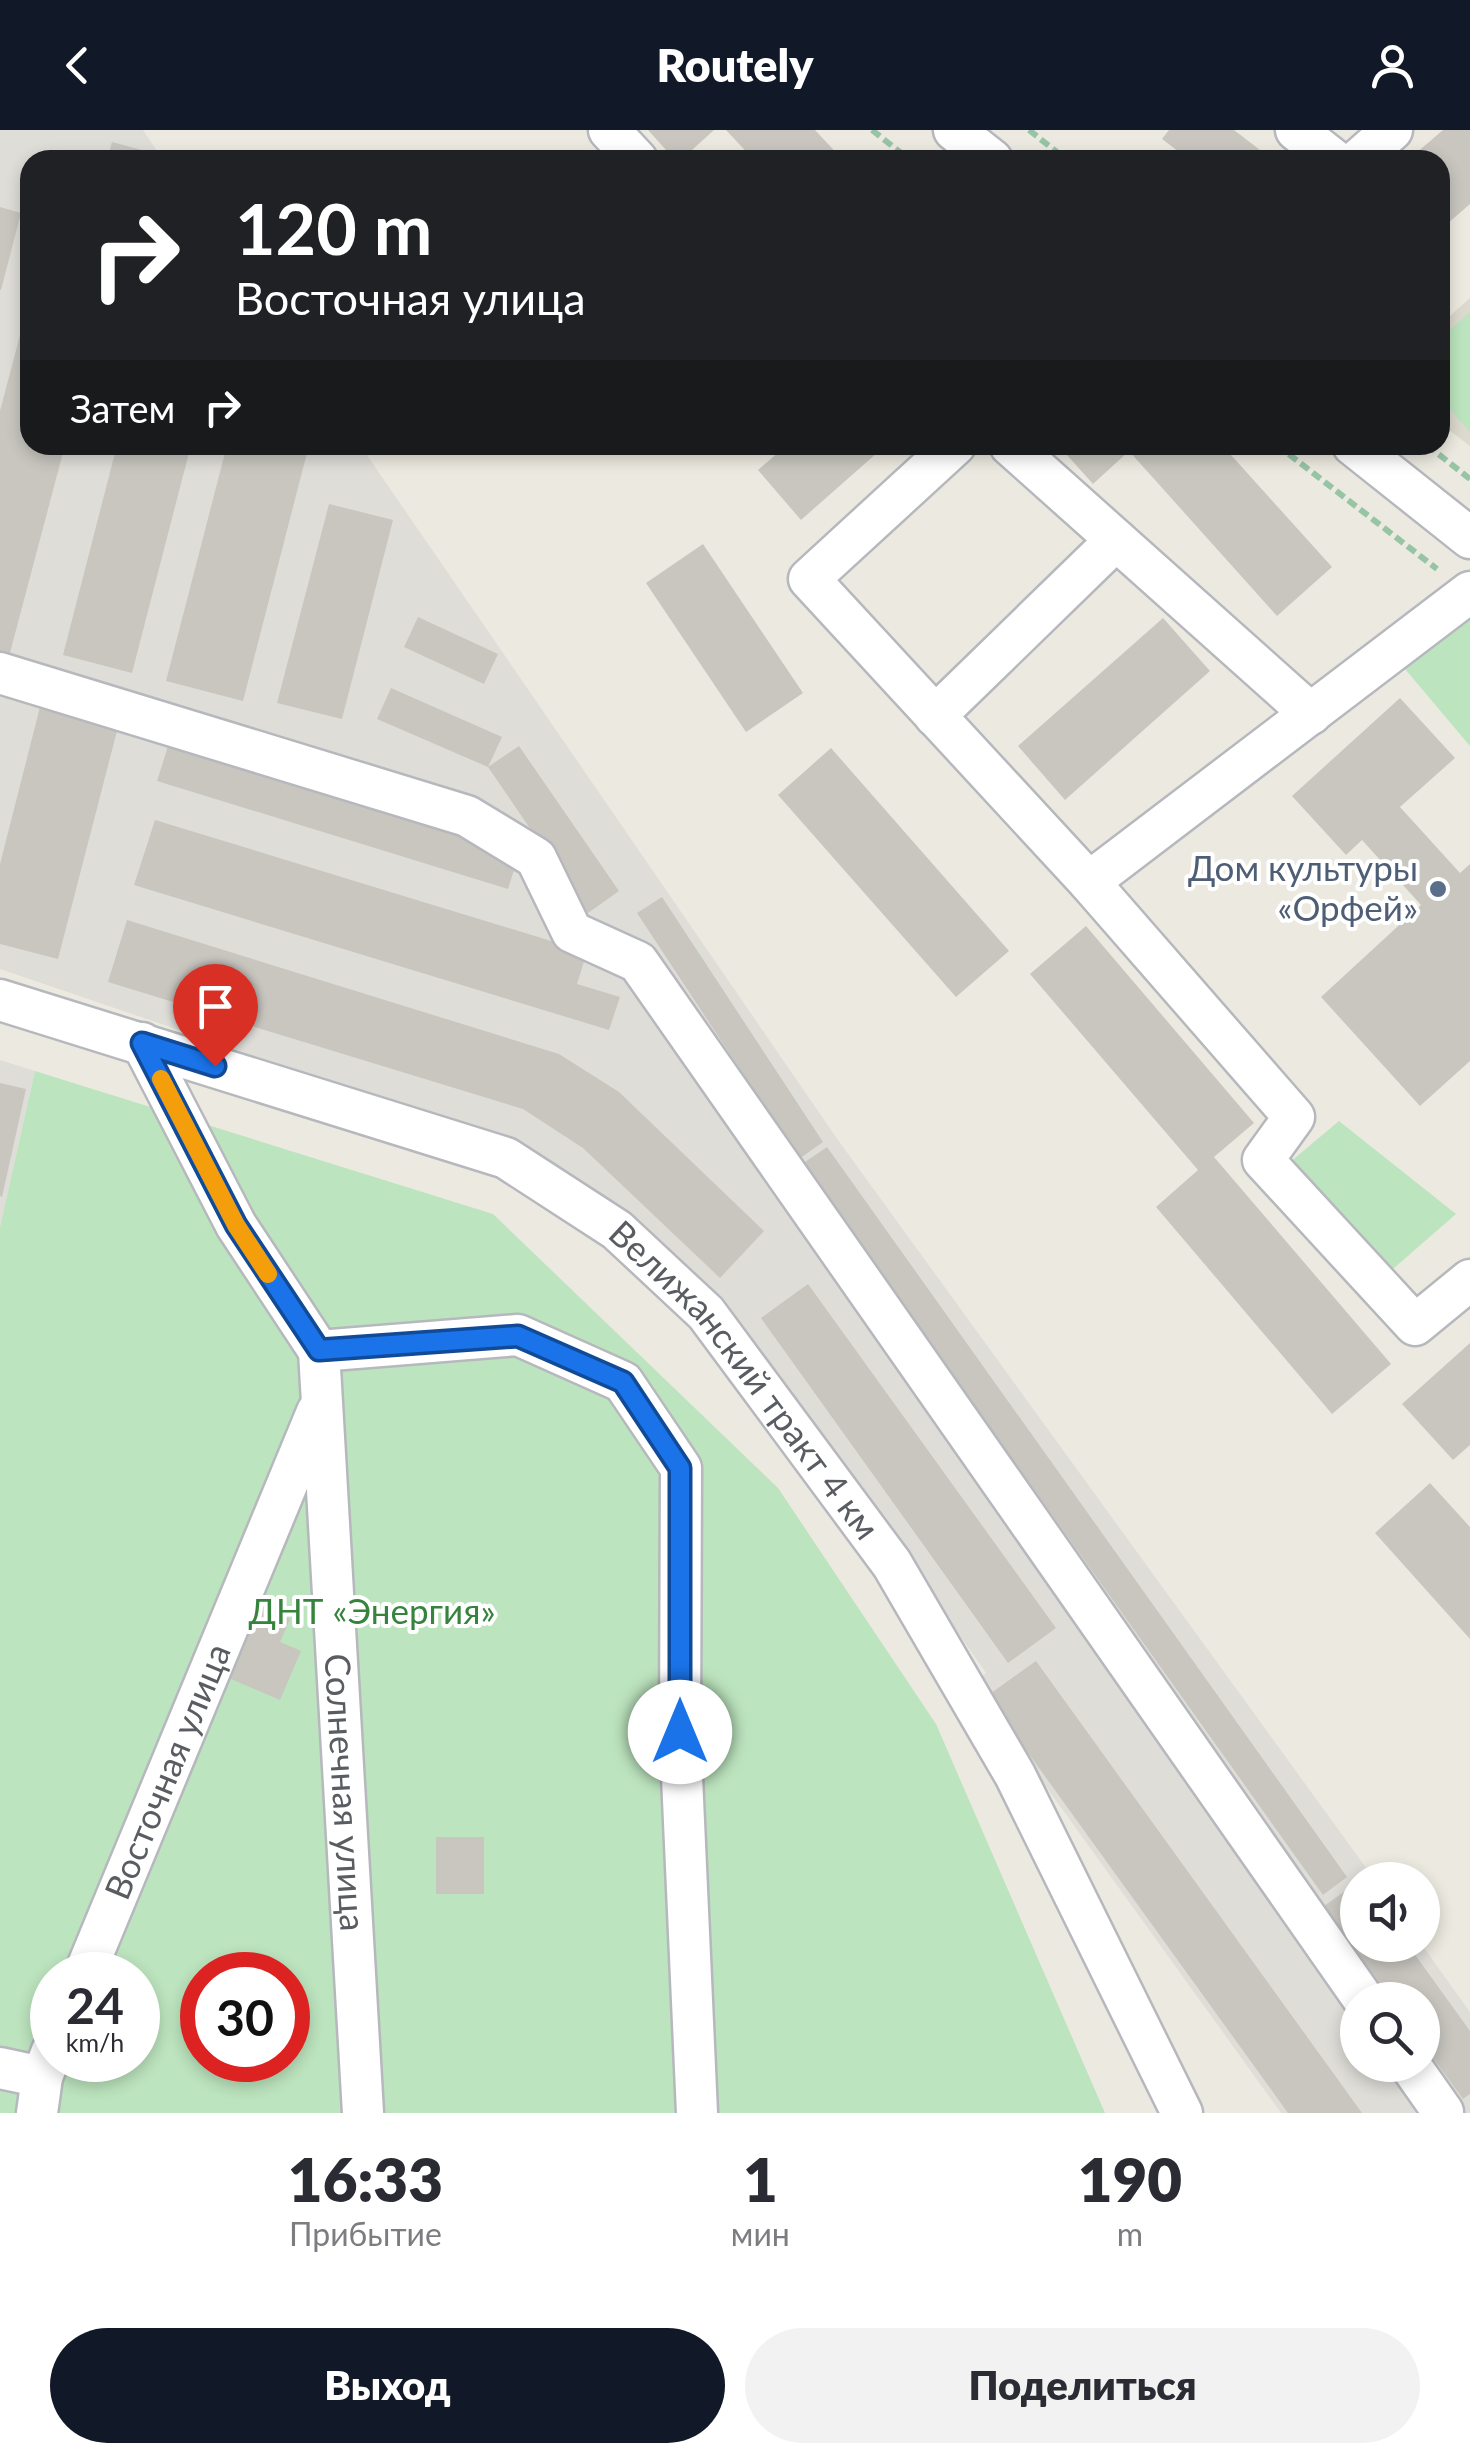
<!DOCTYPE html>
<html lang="ru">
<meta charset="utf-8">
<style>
:root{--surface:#fff;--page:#f2f2f3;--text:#2b2b33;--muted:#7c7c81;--accent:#111827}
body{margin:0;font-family:Lato,sans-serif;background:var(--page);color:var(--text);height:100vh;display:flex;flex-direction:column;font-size:38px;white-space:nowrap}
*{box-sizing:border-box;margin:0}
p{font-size:32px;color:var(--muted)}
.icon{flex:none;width:55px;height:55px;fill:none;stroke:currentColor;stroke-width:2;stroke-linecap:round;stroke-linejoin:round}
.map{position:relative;height:1983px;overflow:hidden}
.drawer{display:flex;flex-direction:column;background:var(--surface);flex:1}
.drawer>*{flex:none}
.banner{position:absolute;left:20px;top:20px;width:1430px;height:305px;border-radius:30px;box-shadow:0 5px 15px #0003;background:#202124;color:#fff;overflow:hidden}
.controls{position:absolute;left:1340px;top:1732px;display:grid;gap:20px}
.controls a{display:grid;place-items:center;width:100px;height:100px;border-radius:50%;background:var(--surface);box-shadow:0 5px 15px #0003;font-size:50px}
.speed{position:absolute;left:30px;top:1822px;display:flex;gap:20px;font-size:50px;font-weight:700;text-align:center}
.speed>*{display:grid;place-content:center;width:130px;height:130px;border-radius:50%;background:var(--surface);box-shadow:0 5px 15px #0003;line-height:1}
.speed small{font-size:25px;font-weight:400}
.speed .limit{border:15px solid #d22;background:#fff;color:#111}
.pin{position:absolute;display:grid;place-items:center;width:85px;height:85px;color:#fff;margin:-102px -42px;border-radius:50% 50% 50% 0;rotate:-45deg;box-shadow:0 0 10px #0007}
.pin .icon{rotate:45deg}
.me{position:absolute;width:110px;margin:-55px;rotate:0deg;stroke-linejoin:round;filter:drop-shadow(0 0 8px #0008)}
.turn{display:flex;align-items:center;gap:35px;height:210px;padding:0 50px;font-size:45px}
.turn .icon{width:130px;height:130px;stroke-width:2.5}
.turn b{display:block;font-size:70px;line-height:85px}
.then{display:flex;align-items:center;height:95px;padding:0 50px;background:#0003;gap:20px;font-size:38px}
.eta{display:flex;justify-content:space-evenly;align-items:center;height:170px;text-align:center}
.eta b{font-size:60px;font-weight:800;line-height:70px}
.action{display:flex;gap:20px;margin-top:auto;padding:20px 50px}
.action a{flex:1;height:115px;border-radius:60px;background:var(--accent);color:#fff;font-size:40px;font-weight:800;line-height:115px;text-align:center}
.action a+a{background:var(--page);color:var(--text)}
header{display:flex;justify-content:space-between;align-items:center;height:130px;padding:0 50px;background:var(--accent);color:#fff;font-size:45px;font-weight:800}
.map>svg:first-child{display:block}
.industrial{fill:#dfddd8;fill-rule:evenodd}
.education{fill:#dcd9ce}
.green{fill:#bce4be;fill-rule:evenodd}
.building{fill:#c8c6bf}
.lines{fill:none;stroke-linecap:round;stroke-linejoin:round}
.minor-casing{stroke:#b6b8bd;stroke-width:45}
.path{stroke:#96c4a5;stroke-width:6;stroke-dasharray:10 5;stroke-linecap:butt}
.minor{stroke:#fff;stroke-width:40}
.route-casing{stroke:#114b97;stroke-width:25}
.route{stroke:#1a73e8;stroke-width:18}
.slow{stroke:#f59e0b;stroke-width:18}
.service-dot{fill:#5c6f8a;stroke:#fff;stroke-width:4}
.labels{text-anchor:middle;stroke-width:8;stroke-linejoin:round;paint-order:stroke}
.service-label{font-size:35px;fill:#4e5e75;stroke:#fff;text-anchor:end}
.street-label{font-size:35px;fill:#595c61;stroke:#fff}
.park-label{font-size:35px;fill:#36833d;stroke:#fff}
</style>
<header><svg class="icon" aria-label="back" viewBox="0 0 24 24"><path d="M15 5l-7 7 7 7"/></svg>Routely<svg class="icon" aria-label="person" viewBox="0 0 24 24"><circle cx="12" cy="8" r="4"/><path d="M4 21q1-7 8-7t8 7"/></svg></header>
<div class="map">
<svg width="1470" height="1983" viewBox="0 0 1470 1983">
<rect width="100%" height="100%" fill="#eceae0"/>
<path class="industrial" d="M0,0H143L163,30H30V315H360L838,1010L1375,1750H1358V1815H1422L1470,1882V1983H1281L972,1554L986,1543L724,1169L525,1018L0,839ZM1358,1870H1422V1935H1358Z
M0,930L35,941L0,1097Z"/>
<path class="education" d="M1470,168V316L1440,293V195Z"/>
<path class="green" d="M1470,182V302L1440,268V209Z
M1470,484V616L1405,539Z
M35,941L493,1084L778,1358L936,1594L1105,1983H0V1097ZM52,1845H138V1930H52ZM202,1845H288V1930H202Z
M1339,991L1456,1084L1378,1152L1283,1038Z"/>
<path class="building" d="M648,0H714L681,30H675Z
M726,0H815L843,30H754Z
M1169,0H1234L1273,30H1179L1183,25L1162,9Z
M1443,0H1470V74L1440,100V30H1408Z
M112,12L142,20L140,30H107Z
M0,77L21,83L1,160H0Z
M29,171L30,315H65L7,534L0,532V281Z
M117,315H191L132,543L63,525Z
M227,315H309L243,571L166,551Z
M787,315H886L801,390L758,340Z
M1058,315H1222L1332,437L1277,486L1129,321L1093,354Z
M329,374L393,390L342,589L277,573Z
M703,414L803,563L746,602L646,453Z
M418,487L498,524L484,554L404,517Z
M1163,488L1210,541L1065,670L1018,616Z
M391,558L502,607L488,637L377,589Z
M1400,568L1455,628L1400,677L1460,743L1470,734V931L1420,976L1321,867L1421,775L1362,710L1346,725L1292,666Z
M40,577L118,597L58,829L0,814V734Z
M169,613L520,721L508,759L157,651Z
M519,616L619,761L588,783L488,637Z
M831,618L1009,821L956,867L778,665Z
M155,690L587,822L577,854L620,867L609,900L134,755Z
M662,767L823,1012L799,1029L637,783Z
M127,790L559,924L619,962L764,1101L720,1148L583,1018L523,979L108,852Z
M1086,796L1254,993L1214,1027L1391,1234L1332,1284L1156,1077L1198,1040L1030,844Z
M0,953L26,959L2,1067L0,1066Z
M827,1017L1347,1747L1323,1765L802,1034Z
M808,1154L1056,1498L1008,1533L761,1188Z
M1470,1213V1315L1453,1330L1402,1274Z
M1430,1353L1470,1397V1509L1375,1403Z
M255,1474L290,1489L280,1512L301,1521L280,1570L224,1546Z
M1036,1531L1362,1983H1288L987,1566Z
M436,1707H484V1764H436Z
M1358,1752V1815H1408L1470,1901V1964L1463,1969L1422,1913V1870H1392L1324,1776Z"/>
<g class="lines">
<defs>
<g id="minor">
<path d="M609,0L637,30"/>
<path d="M954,0L992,30"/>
<path d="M1296,0L1334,30"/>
<path d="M1358,30L1392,0"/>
<path d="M955,315L809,449L1089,752L1294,987L1263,1030L1415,1195L1470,1150"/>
<path d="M1010,315L1311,584"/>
<path d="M1353,315L1470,408"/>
<path d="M0,543L467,686L536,728L572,802L638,832L1364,1870"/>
<path d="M935,586L1116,410"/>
<path d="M1089,752L1470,462"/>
<path id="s1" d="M0,870L506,1028L617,1100L706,1183L892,1434L1015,1645L1182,1983"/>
<path d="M142,913L236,1095L319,1221"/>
<path d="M319,1221L518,1205L623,1252L681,1338L680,1602L697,1983"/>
<path id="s2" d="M319,1221L363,1983"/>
<path id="s3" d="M84,1845L317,1282"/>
<path d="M1410,1935L1443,1982"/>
<path d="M0,1938L42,1947"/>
<path d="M37,1983L42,1947L52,1921"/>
</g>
</defs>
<use href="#minor" class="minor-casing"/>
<path class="path" d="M872,0L910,30
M1029,0L1067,30
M1277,315L1437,439
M1427,315L1470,349"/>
<use href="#minor" class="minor"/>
</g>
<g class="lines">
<defs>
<path id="route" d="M215,936L142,913L236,1095L319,1220L518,1206L623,1252L680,1338V1602"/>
</defs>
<use href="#route" class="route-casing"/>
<use href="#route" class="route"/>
<path class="slow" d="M161,949L236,1095L268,1144"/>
</g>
<circle class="service-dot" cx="1438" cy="759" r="10"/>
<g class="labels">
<g class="service-label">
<text x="1418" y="751">Дом культуры<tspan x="1418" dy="40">«Орфей»</tspan></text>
</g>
<g class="street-label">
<text dy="12" stroke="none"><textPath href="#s1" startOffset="860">Велижанский тракт 4 км</textPath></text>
<text dy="12" stroke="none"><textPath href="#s3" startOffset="220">Восточная улица</textPath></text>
<text dy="12" stroke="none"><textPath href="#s2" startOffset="442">Солнечная улица</textPath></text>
</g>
<g class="park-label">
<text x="372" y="1494">ДНТ «Энергия»</text>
</g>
</g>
</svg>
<div class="controls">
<a><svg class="icon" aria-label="sound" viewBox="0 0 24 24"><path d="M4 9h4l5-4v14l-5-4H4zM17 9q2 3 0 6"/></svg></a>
<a><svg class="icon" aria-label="search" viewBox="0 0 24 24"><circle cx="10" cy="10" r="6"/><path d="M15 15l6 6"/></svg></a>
</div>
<div class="speed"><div>24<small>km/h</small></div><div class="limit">30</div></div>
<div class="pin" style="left:215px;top:936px;background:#d93025"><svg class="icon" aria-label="arrive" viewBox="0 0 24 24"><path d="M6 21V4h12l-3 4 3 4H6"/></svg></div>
<svg class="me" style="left:680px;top:1602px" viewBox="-20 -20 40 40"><circle r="19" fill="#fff"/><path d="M0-13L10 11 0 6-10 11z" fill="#1a73e8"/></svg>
<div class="banner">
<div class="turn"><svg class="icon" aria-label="right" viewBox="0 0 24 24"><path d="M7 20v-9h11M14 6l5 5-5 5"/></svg><div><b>120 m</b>Восточная улица</div></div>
<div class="then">Затем<svg class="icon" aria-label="right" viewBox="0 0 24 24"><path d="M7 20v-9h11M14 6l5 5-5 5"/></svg></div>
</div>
</div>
<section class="drawer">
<div class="eta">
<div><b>16:33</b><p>Прибытие</p></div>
<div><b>1</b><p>мин</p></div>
<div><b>190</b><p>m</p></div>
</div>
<div class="action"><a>Выход</a><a>Поделиться</a></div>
</section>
